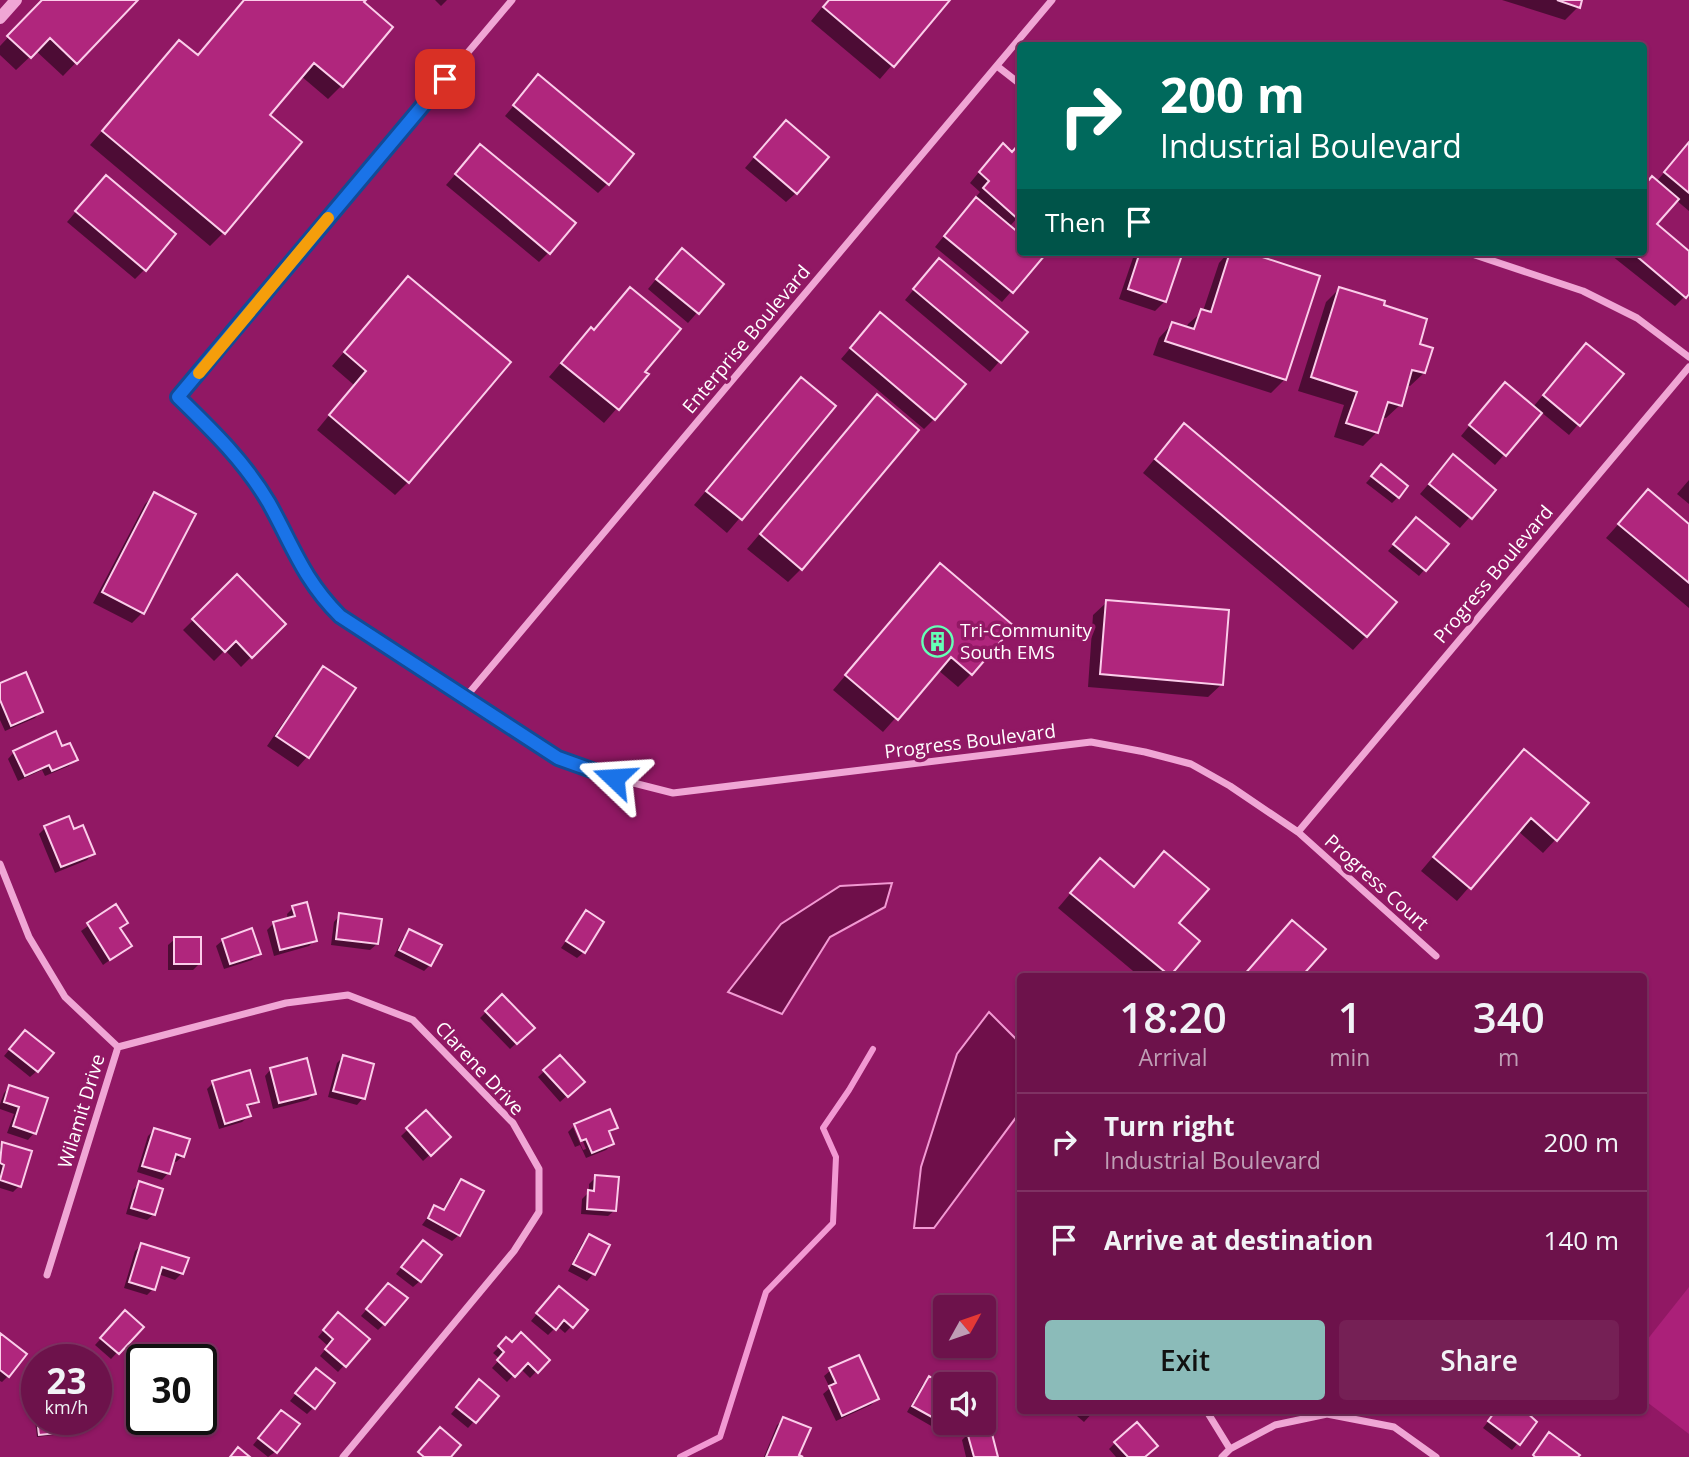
<!DOCTYPE html>
<style>
:root{--surface:#6d124b;--page:#752055;--text:#f1f3f6;--muted:#bf9eb5;--line:#7f3263;--accent:#8bbbb9}
body{margin:0;font-family:"Open Sans",sans-serif;background:var(--page);color:var(--text);height:100vh;display:flex;flex-direction:column;font-size:26px;white-space:nowrap}
*{box-sizing:border-box;margin:0}
p{font-size:23px;color:var(--muted)}
.icon{flex:none;width:38px;height:38px;fill:none;stroke:currentColor;stroke-width:2;stroke-linecap:round;stroke-linejoin:round}
.map{position:relative;flex:1;overflow:hidden}
.details{position:absolute;left:1017px;top:973px;width:630px;height:441px;display:flex;flex-direction:column;background:var(--surface);border-radius:7px;box-shadow:0 2px 5px #0004,0 0 0 2px var(--line)}
.details>*{flex:none}
.top-card{position:absolute;left:1017px;top:42px;width:630px;height:214px;border-radius:7px;box-shadow:0 2px 5px #0004,0 0 0 2px var(--line);background:#00695c;color:#fff;overflow:hidden}
.needle{width:46px;rotate:50deg}
.fabs{position:absolute;left:933px;top:1295px;display:grid;gap:14px}
.fabs a{display:grid;place-items:center;width:63px;height:63px;border-radius:7px;background:var(--surface);box-shadow:0 2px 5px #0004,0 0 0 2px var(--line);font-size:35px}
.speed{position:absolute;left:21px;top:1344px;display:flex;gap:14px;font-size:35px;font-weight:700;text-align:center}
.speed>*{display:grid;place-content:center;width:91px;height:91px;border-radius:50%;background:var(--surface);box-shadow:0 2px 5px #0004,0 0 0 2px var(--line);line-height:1}
.speed small{font-size:18px;font-weight:400}
.speed .limit{border:4px solid #111;border-radius:10px;background:#fff;color:#111}
.pin{position:absolute;display:grid;place-items:center;width:60px;height:60px;color:#fff;margin:-30px;border-radius:14px;box-shadow:0 4px 10px #0006}
.me{position:absolute;width:77px;margin:-38px;rotate:290deg;stroke-linejoin:round;filter:drop-shadow(0 0 5px #0008)}
.turn{display:flex;align-items:center;gap:24px;height:147px;padding:0 28px;font-size:32px}
.turn .icon{width:91px;height:91px;stroke-width:2.5}
.turn b{display:block;font-size:49px;line-height:60px}
.then{display:flex;align-items:center;height:66px;padding:0 28px;background:#0003;gap:14px;font-size:26px}
.eta{display:flex;justify-content:space-evenly;align-items:center;height:119px;text-align:center}
.eta b{font-size:42px;font-weight:600;line-height:49px}
.primary-button{display:flex;gap:14px;margin-top:auto;padding:14px 28px}
.primary-button a{flex:1;height:80px;border-radius:7px;background:var(--accent);color:#111;font-size:28px;font-weight:600;line-height:80px;text-align:center}
.primary-button a+a{background:var(--page);color:var(--text)}
ul{padding:0;list-style:none}
li{display:flex;align-items:center;gap:21px;height:98px;padding:0 28px;border-top:2px solid var(--line)}
li div{flex:1}
li b{display:block;font-size:26px}
li em{font-style:normal}
.map>svg:first-child{display:block}
.green{fill:#ab2079}
.water{fill:#6f0f4a;stroke:#f299d3;stroke-width:2}
.shadow{fill:#0007}
.lines{fill:none;stroke-linecap:round;stroke-linejoin:round}
.stream{stroke:#f299d3;stroke-width:6}
.building{fill:#b0267d;stroke:#fbcdea;stroke-width:2}
.minor{stroke:#f0a6d5;stroke-width:7}
.tertiary{stroke:#f0a6d5;stroke-width:12}
.route-casing{stroke:#114b97;stroke-width:18}
.route{stroke:#1a73e8;stroke-width:12}
.slow{stroke:#f59e0b;stroke-width:12}
.labels{text-anchor:middle;stroke-width:7;stroke-linejoin:round;paint-order:stroke}
.street-label{font-size:19px;fill:#fff;stroke:#911864}
.poi-label{font-size:19px;fill:#fff;stroke:#911864;text-anchor:start}
</style>
<div class="map">
<svg width="1689" height="1457" viewBox="0 0 1689 1457">
<rect width="100%" height="100%" fill="#911864"/>
<path class="green" d="M1689,1287V1434L1643,1399V1345Z"/>
<path class="water" d="M892,883L885,907L830,937L782,1014L728,992L781,924L840,886Z
M989,1012L1020,1043V1112L934,1228H914L921,1167L957,1054Z"/>
<path class="shadow" d="M43,0H136L63,76L36,51L16,70L0,55V46Z
M244,0H364L341,86L328,99L301,76L267,116L224,232L210,246L90,145L179,42L196,57Z
M435,0H447L441,6Z
M828,0H948L880,79L811,21Z
M1502,0H1580L1578,7L1565,20Z
M529,87L607,184L598,193L505,116Z
M776,132L796,193L786,202L745,168Z
M1689,144V211L1676,200L1655,225L1689,253V292L1675,306L1607,252H1643L1656,182Z
M480,146L549,252L539,262L446,185Z
M1019,146L1020,215L1009,227L1020,236V252H1039L1043,255L1002,302L935,247L980,192L970,183L993,155L1012,153Z
M96,188L145,269L135,279L67,222Z
M1135,252H1181L1165,301L1155,311L1119,299Z
M1229,252H1241L1285,379L1271,393L1153,355L1159,338L1172,324L1186,329L1188,324L1203,311L1219,263Z
M672,260L722,284L688,323L648,289Z
M930,270L1025,332L990,372L905,300Z
M630,289L643,372L646,375L604,423L549,377L578,343L593,331Z
M1339,289L1381,306L1418,345L1424,373L1410,386L1406,385L1400,405L1386,418L1381,417L1376,433L1363,446L1334,437L1344,405L1298,391L1326,302Z
M395,292L408,482L395,495L317,430L354,385L332,366Z
M870,325L934,419L924,429L841,359Z
M1577,355L1621,375L1569,435L1541,412L1495,465L1461,436L1495,394L1533,407Z
M801,379L834,407L727,533L694,505Z
M877,397L801,569L788,582L747,549Z
M1171,439L1366,636L1353,650L1143,473Z
M1444,466L1494,490L1460,528L1420,494Z
M1375,473L1398,497L1392,503L1366,483Z
M1689,480V504L1677,494Z
M1648,491L1689,526V608L1606,538Z
M155,494L194,515L142,613L132,623L93,603L145,504Z
M1410,526L1446,544L1419,576L1388,551Z
M940,565L971,674L958,687L938,670L883,732L833,690Z
M237,577L284,624L241,667L225,650L214,661L183,630Z
M1107,602L1222,684L1208,697L1088,687L1093,615Z
M324,668L307,757L298,767L267,746L314,678Z
M0,685L41,711L35,718L5,731L0,720Z
M62,748L75,759L69,766L45,776L42,770L18,781L8,759L14,752Z
M1511,765L1556,839L1543,853L1518,831L1457,901L1421,871Z
M45,828L73,831L93,853L87,860L55,873L39,834Z
M1151,867L1177,923L1198,941L1168,976H1139L1058,908L1087,874L1133,888Z
M115,907L126,923L119,930L129,946L103,965L81,931Z
M293,908L315,940L309,946L274,956L267,930L273,924L288,920L287,914Z
M586,913L584,952L577,958L561,948Z
M340,915L377,944L370,950L331,945L334,922Z
M409,932L430,965L424,971L394,956L403,938Z
M1283,932L1324,949L1300,976H1244Z
M175,939L199,964L193,970H168V945Z
M223,940L259,953L252,960L224,969L216,946Z
M502,996L532,1028L510,1049L480,1018Z
M19,1038L37,1071L30,1077L4,1056Z
M343,1057L363,1098L357,1105L328,1097L337,1063Z
M560,1057L582,1082L560,1102L538,1077Z
M271,1069L314,1094L308,1100L273,1109L265,1076Z
M213,1083L257,1101L247,1109L249,1116L242,1122L219,1129L207,1089Z
M10,1087L34,1133L28,1140L7,1133L14,1114L0,1109V1104L4,1093Z
M426,1112L449,1137L423,1161L401,1136Z
M609,1112L616,1127L609,1134L612,1144L606,1150L586,1158L580,1145L575,1147L568,1132L573,1127L583,1150L586,1149L577,1126H574Z
M154,1130L183,1156L176,1162L172,1161L168,1173L162,1180L137,1172L148,1136Z
M2,1144L19,1186L13,1192L0,1188V1146Z
M596,1177L615,1210L608,1216L581,1214L582,1199L589,1192V1184Z
M461,1181L459,1235L452,1241L422,1225L435,1207L442,1211L455,1187Z
M140,1183L154,1214L147,1220L126,1214L133,1190Z
M589,1236L608,1246L593,1274L587,1281L568,1271L583,1242Z
M142,1245L182,1273L175,1280L158,1274L153,1289L147,1295L124,1288L135,1251Z
M417,1248L420,1281L413,1287L396,1274Z
M382,1291L384,1324L378,1330L361,1316Z
M553,1294L586,1311L565,1333L557,1326L548,1335L531,1321Z
M119,1319L141,1327L111,1359L95,1345Z
M332,1321L367,1340L338,1372L320,1356L328,1346L318,1337Z
M0,1335L8,1376L2,1382L0,1381Z
M506,1340L547,1360L530,1378L520,1368L507,1382L492,1368L500,1359L493,1353Z
M831,1370L877,1399L871,1405L836,1421L823,1394L830,1388L824,1376Z
M310,1376L313,1408L307,1414L290,1401Z
M929,1378L945,1387V1411L933,1427L907,1412L923,1384Z
M473,1388L496,1396L468,1428L451,1414Z
M37,1408V1419H63L65,1431L62,1434L37,1437L34,1411Z
M1070,1410H1095L1084,1422Z
M1459,1410H1472L1466,1416Z
M1497,1410L1535,1422L1512,1450L1483,1428Z
M275,1418L298,1425L275,1452L268,1457L253,1445Z
M784,1419L798,1457H764L777,1425Z
M968,1434L996,1457H966L962,1440Z
M1115,1443L1143,1457H1116L1109,1449Z"/>
<g class="lines">
<path class="stream" d="M680,1457L720,1437L766,1292L833,1223L836,1157L823,1128L849,1090L873,1049"/>
</g>
<path class="building" d="M42,0H138L77,64L50,38L31,58L7,36Z
M244,0H366L364,2L393,27L343,87L314,63L270,115L302,142L225,234L102,131L179,40L198,55Z
M829,0H950L894,67L823,7Z
M1557,0H1582L1580,8Z
M538,74L634,154L609,185L513,105Z
M786,120L829,157L797,194L754,157Z
M1689,142V193L1664,172Z
M1003,143L1012,152L1019,144L1020,145L1019,220L983,188L989,181L979,172Z
M480,144L576,223L550,254L455,174Z
M106,175L176,234L146,271L75,211Z
M1652,176L1679,199L1657,224L1689,251V294L1686,298L1634,254L1632,255L1629,252H1643V187Z
M976,197L1020,234V252H1042L1045,255L1013,293L944,236Z
M682,248L724,284L699,314L656,279Z
M1140,252H1183L1166,302L1128,289Z
M1230,252H1247L1320,276L1286,380L1165,341L1172,322L1194,329L1201,309L1211,312Z
M939,258L1028,332L1001,363L913,289Z
M408,276L511,362L409,483L329,415L366,371L344,352Z
M630,287L681,329L645,372L649,374L619,410L561,363L591,327L594,330Z
M1339,287L1385,301L1384,305L1427,319L1420,344L1433,348L1425,373L1412,370L1402,406L1388,402L1378,433L1346,423L1357,392L1311,377Z
M880,312L966,384L935,420L850,348Z
M1586,343L1624,374L1580,426L1543,395Z
M801,377L836,406L742,520L706,491Z
M1505,382L1542,413L1506,456L1469,425Z
M877,394L919,430L802,570L760,534Z
M1184,423L1397,602L1367,637L1155,459Z
M1453,454L1496,490L1472,519L1429,484Z
M1381,464L1408,486L1399,498L1371,476Z
M1648,489L1689,524V583L1618,524Z
M154,492L196,514L144,614L102,592Z
M1416,517L1449,544L1426,571L1393,544Z
M940,563L1014,626L972,675L951,657L898,720L845,675Z
M237,574L286,624L252,658L236,641L225,652L192,619Z
M1106,600L1229,610L1223,685L1100,674Z
M323,666L356,688L309,758L276,736Z
M26,672L43,712L11,726L0,700V683Z
M56,731L62,746L70,743L78,760L52,771L49,765L25,776L13,751Z
M1524,749L1589,803L1557,841L1531,818L1471,889L1433,857Z
M69,816L74,829L83,825L95,854L61,867L44,826Z
M1164,851L1209,889L1179,923L1200,941L1170,976L1070,893L1100,858L1134,887Z
M307,902L317,941L280,950L273,922L295,916L292,906Z
M116,904L128,923L120,928L132,946L110,960L87,923Z
M586,910L604,922L585,953L566,941Z
M339,913L382,919L378,944L336,939Z
M1292,920L1326,949L1302,976H1243Z
M252,928L261,954L230,964L222,939Z
M409,929L442,945L431,966L399,950Z
M174,937H201V964H174Z
M502,994L535,1028L517,1044L485,1011Z
M25,1030L54,1053L38,1072L9,1049Z
M343,1055L374,1064L365,1099L333,1091Z
M560,1055L585,1082L568,1097L543,1070Z
M307,1058L316,1094L279,1103L270,1068Z
M250,1070L259,1102L247,1105L251,1116L225,1124L212,1081Z
M9,1085L48,1098L36,1134L13,1126L19,1107L4,1102Z
M610,1109L618,1128L609,1131L614,1144L592,1153L586,1139L581,1141L574,1124Z
M426,1110L451,1137L431,1156L406,1128Z
M154,1128L190,1139L184,1157L176,1154L170,1174L142,1166Z
M2,1142L32,1151L21,1187L0,1180L4,1165L0,1163Z
M595,1175L619,1177L616,1211L587,1209L588,1190L594,1191Z
M461,1179L484,1191L460,1236L428,1218L434,1205L444,1210Z
M139,1181L163,1189L155,1215L131,1208Z
M589,1234L610,1245L595,1275L573,1264Z
M423,1240L442,1255L421,1282L401,1267Z
M141,1243L189,1258L183,1274L162,1267L155,1290L129,1282Z
M388,1283L408,1298L385,1325L366,1309Z
M559,1286L588,1310L573,1328L564,1320L556,1330L536,1313Z
M125,1310L144,1327L119,1354L100,1338Z
M338,1312L370,1339L346,1367L325,1349L333,1339L323,1330Z
M521,1332L550,1360L538,1373L528,1363L515,1377L497,1360L504,1352L498,1346L506,1337L512,1342Z
M0,1333L27,1354L9,1377L0,1370Z
M80,1348L82,1360H43L42,1354Z
M859,1355L879,1399L842,1416L829,1386L836,1383L829,1368Z
M316,1368L335,1383L315,1409L295,1393Z
M929,1376L945,1385V1414L941,1422L912,1406Z
M479,1379L499,1396L476,1423L456,1407Z
M281,1410L300,1424L277,1453L258,1438Z
M1496,1410H1524L1537,1422L1520,1445L1488,1421Z
M783,1417L811,1428L799,1455L803,1457H766Z
M37,1419H65L66,1432L39,1435Z
M1137,1422L1158,1446L1145,1457H1128L1114,1442Z
M990,1426L998,1457H974L967,1432Z
M440,1427L461,1445L451,1457H424L418,1452Z
M1549,1432L1580,1455L1578,1457H1535L1533,1455Z
M238,1447L250,1457H230Z"/>
<g class="lines">
<path class="minor" d="M512,0L178,397C212,430 245,461 269,503C293,545 304,580 339,616L558,758L614,778L673,793L1091,742L1145,752L1191,764L1230,786L1298,832L1436,956
M997,66L1020,84
M1466,252L1583,291L1637,318L1689,357
M464,699L1052,0
M1298,832L1689,367
M0,864L29,937L65,997L118,1047L47,1275
M118,1047L286,1003L348,995L413,1020L513,1123L539,1169V1212L514,1251L343,1457
M1206,1410L1230,1449
M1222,1457L1230,1449L1275,1425L1327,1414L1394,1427L1436,1457"/>
<path class="tertiary" d="M0,18L16,0"/>
</g>
<g class="lines">
<defs>
<path id="route" d="M445,79L178,397C212,430 245,462 269,503C293,546 303,579 340,616L558,758L614,778"/>
</defs>
<use href="#route" class="route-casing"/>
<use href="#route" class="route"/>
<path class="slow" d="M199,373L328,218"/>
</g>
<defs>
<symbol id="building-ring" viewBox="-11 -11 22 22"><circle r="9.5" fill="#911864" stroke="#65ffb6" stroke-width="1.5"/><path d="M-4-6H4V6H1V3H-1V6H-4ZM-2.5-4.3h1.7v1.8h-1.7ZM.8-4.3h1.7v1.8H.8ZM-2.5-1h1.7V.8h-1.7ZM.8-1h1.7V.8H.8Z" fill="#65ffb6"/></symbol>
</defs>
<g fill-rule="evenodd">
<use href="#building-ring" x="920" y="624" width="35" height="35"/>
</g>
<g class="labels">
<g class="street-label">
<text transform="translate(746 339) rotate(-50)" y="7">Enterprise Boulevard</text>
<text transform="translate(1493 574) rotate(-50)" y="7">Progress Boulevard</text>
<text transform="translate(970 741) rotate(-7)" y="7">Progress Boulevard</text>
<text transform="translate(1377 882) rotate(42)" y="7">Progress Court</text>
<text transform="translate(480 1068) rotate(47)" y="7">Clarene Drive</text>
<text transform="translate(81 1111) rotate(-73)" y="7">Wilamit Drive</text>
</g>
<g class="poi-label">
<text x="960" y="637">Tri-Community<tspan x="960" dy="22">South EMS</tspan></text>
</g>
</g>
</svg>
<div class="fabs">
<a><svg class="needle" viewBox="-14 -14 28 28"><path d="M0-13l5 13h-10z" fill="#e53935"/><path d="M0 13l5-13h-10z" fill="#bf9eb5"/></svg></a>
<a><svg class="icon" aria-label="sound" viewBox="0 0 24 24"><path d="M4 9h4l5-4v14l-5-4H4zM17 9q2 3 0 6"/></svg></a>
</div>
<div class="speed"><div>23<small>km/h</small></div><div class="limit">30</div></div>
<div class="pin" style="left:445px;top:79px;background:#d93025"><svg class="icon" aria-label="arrive" viewBox="0 0 24 24"><path d="M6 21V4h12l-3 4 3 4H6"/></svg></div>
<svg class="me" style="left:614px;top:778px" viewBox="-20 -20 40 40"><path d="M0-17L14 15 0 8-14 15z" fill="#1a73e8" stroke="#fff" stroke-width="4"/></svg>
<div class="top-card">
<div class="turn"><svg class="icon" aria-label="right" viewBox="0 0 24 24"><path d="M7 20v-9h11M14 6l5 5-5 5"/></svg><div><b>200 m</b>Industrial Boulevard</div></div>
<div class="then">Then<svg class="icon" aria-label="arrive" viewBox="0 0 24 24"><path d="M6 21V4h12l-3 4 3 4H6"/></svg></div>
</div>
<section class="details">
<div class="eta">
<div><b>18:20</b><p>Arrival</p></div>
<div><b>1</b><p>min</p></div>
<div><b>340</b><p>m</p></div>
</div>
<ul>
<li><svg class="icon" aria-label="right" viewBox="0 0 24 24"><path d="M7 20v-9h11M14 6l5 5-5 5"/></svg><div><b>Turn right</b><p>Industrial Boulevard</p></div><em>200 m</em></li>
<li><svg class="icon" aria-label="arrive" viewBox="0 0 24 24"><path d="M6 21V4h12l-3 4 3 4H6"/></svg><div><b>Arrive at destination</b></div><em>140 m</em></li>
</ul>
<div class="primary-button"><a>Exit</a><a>Share</a></div>
</section>
</div>
